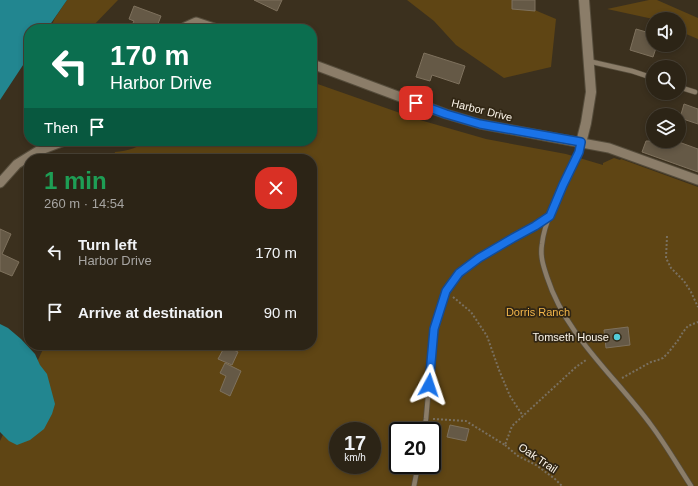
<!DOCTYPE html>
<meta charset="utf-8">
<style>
:root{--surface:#2c2416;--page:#342c1f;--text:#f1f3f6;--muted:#a6a4a1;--line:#484135}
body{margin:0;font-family:Arial,sans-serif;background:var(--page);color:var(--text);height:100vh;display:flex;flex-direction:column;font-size:15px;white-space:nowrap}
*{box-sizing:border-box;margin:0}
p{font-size:13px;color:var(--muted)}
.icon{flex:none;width:22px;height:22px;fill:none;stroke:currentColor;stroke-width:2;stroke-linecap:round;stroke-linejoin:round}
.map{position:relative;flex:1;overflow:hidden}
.drawer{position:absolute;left:24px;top:154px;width:293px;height:196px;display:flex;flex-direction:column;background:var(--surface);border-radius:16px;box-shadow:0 2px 6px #0003,0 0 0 1px var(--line)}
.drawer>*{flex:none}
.hud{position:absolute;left:24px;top:24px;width:293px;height:122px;border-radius:16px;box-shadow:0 2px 6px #0003,0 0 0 1px var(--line);background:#0b6e4f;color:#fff;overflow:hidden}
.fabs{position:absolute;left:646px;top:12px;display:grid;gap:8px}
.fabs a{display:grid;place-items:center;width:40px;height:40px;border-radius:50%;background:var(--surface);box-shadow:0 2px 6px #0003,0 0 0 1px var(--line);font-size:20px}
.speed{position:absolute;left:329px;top:422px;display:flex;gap:8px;font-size:20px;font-weight:700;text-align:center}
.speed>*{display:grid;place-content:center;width:52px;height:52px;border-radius:50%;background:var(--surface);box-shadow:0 2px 6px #0003,0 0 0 1px var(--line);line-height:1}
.speed small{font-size:10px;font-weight:400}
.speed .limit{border:2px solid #111;border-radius:6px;background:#fff;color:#111}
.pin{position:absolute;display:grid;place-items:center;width:34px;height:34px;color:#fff;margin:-17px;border-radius:8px;box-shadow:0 2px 6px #0006}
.me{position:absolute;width:44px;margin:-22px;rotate:5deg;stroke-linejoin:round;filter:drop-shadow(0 0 3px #0008)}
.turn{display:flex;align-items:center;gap:14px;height:84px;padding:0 20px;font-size:18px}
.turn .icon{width:52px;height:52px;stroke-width:2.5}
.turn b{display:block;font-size:28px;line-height:34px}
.then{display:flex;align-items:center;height:38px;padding:0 20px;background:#0003;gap:8px;font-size:15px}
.round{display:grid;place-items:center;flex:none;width:42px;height:42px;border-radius:16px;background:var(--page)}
.overview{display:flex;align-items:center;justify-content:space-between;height:68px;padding:0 20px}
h1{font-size:24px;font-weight:600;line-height:30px;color:#1e9e55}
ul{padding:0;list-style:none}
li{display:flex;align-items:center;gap:12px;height:60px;padding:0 20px}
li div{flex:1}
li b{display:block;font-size:15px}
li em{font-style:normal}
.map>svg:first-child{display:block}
.green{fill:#5f4514;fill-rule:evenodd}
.water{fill:#228690}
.building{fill:#655946;stroke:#7e715d}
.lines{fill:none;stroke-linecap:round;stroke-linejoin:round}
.service-casing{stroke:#564d3c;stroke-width:6}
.minor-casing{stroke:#564d3c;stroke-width:11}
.tertiary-casing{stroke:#564d3c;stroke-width:12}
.path{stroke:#797060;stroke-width:2;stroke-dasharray:2 2;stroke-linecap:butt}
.service{stroke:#8b7d69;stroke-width:4.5}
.minor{stroke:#8b7d69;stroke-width:9}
.tertiary{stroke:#8b7d69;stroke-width:10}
.route-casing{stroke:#114b97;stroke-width:10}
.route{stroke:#1a73e8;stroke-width:7}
.poi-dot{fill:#52cbd8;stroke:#312614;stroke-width:1.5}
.labels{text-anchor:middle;stroke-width:3.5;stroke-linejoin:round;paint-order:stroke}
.street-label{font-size:11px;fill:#fbf4e8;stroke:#312614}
.park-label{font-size:11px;fill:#f3b64a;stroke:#312614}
.poi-label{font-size:11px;fill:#fbf4e8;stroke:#312614;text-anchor:end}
</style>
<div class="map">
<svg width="698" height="486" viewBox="0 0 698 486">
<rect width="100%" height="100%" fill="#3b301e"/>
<path class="green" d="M67,0H118L90,29H50L55,18Z
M407,0H511L556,19L551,67L504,78L456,45L434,21Z
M649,0H657L698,18V39L679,31V19H653L607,9Z
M312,82L420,120L486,139L566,154L603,165V163L614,158L620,160L621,159L698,187V486H0V441L45,345H312V159H113L115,152C128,151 138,147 150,141H312ZM338,431H372V465H338ZM398,431H432V465H398Z"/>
<path class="water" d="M0,0H67L47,29H29V56L0,100Z
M0,324L8,328L21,339L35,354L40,365L47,374L55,404L52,414L44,429L30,440L17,445L9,441L0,432Z"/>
<path class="building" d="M254,0H282L277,11Z
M512,0H535V11L512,9Z
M134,6L161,16L156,29H130L134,21L129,19Z
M636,29L653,34V45H657L653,57L630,50Z
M424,53L465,66L459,84L432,75L430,81L416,77Z
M684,104L698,109V124L680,118Z
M646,141H676L698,149V172L642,152Z
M0,229L11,234L2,254L19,262L12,276L0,271Z
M628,327L630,345L606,348L604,330Z
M225,346L238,352L232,365L218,359Z
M225,363L241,371L230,396L220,391L226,376L220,373Z
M450,425L469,429L466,441L447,437Z"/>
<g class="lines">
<defs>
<path id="service" d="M588,61L632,71L653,78
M679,87L695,92
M581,143C579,153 573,163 569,173C559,193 544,223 542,244C540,256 543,265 547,277C566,336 615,376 651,425C666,445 678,466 691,486
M424,431L426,419L434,329L446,291L459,273L479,258L513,238L535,226L550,216
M414,486L418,465"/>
<path id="minor" d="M184,29L185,27L196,22L217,29
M312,64L446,114L480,124L609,148L698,180
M0,183L17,164L38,151L64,141"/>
<path id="tertiary" d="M581,143L586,123L591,92L584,0"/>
</defs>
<use href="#service" class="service-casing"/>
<use href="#minor" class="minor-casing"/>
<use href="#tertiary" class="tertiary-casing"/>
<path class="path" d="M667,236L666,258L671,268L684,281L691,292L698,307
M453,297L471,312L487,336L499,370L510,396L523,416
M622,378L651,362L658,360L663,358L668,353L679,339L683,332L688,326L698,322
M433,419L466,421L505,445L512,426L576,367L586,360
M505,445L518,456L536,465L555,479L562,486"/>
<use href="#service" class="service"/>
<use href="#minor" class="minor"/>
<use href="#tertiary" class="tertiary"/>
</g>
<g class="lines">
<defs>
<path id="route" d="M416,103L446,114L480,124L581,142L579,152L563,185L550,216L535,226L513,238L479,258L459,273L446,291L434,329L429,385"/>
</defs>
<use href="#route" class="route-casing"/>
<use href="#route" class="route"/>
</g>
<circle class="poi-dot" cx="617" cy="337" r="4"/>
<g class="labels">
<g class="street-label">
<text transform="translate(482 110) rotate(14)" y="4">Harbor Drive</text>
<text transform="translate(538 458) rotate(34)" y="4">Oak Trail</text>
</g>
<g class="park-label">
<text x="538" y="316">Dorris Ranch</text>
</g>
<g class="poi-label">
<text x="609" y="341">Tomseth House</text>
</g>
</g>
</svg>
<div class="fabs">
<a><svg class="icon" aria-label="sound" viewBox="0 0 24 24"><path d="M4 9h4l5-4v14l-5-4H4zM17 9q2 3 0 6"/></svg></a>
<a><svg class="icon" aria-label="search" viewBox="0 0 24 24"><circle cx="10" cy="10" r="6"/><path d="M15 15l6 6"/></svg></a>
<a><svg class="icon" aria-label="layers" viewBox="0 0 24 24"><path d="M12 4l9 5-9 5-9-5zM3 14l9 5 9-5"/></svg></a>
</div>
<div class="speed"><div>17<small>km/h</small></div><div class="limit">20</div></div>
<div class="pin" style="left:416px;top:103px;background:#d93025"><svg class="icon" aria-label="arrive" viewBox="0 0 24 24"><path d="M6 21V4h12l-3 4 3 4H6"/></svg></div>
<svg class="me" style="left:429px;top:385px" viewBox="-20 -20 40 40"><path d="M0-17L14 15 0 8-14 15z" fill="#1a73e8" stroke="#fff" stroke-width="4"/></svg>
<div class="hud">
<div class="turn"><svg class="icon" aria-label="left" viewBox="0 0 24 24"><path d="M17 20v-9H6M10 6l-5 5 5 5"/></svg><div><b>170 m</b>Harbor Drive</div></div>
<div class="then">Then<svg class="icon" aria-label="arrive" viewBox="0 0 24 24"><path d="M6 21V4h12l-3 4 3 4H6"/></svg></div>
</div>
<section class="drawer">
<div class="overview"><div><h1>1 min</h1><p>260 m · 14:54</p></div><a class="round" style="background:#d93025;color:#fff"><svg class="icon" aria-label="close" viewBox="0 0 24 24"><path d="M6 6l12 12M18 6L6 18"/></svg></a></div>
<ul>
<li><svg class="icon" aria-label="left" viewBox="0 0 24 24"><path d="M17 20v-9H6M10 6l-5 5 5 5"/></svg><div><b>Turn left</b><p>Harbor Drive</p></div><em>170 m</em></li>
<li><svg class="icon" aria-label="arrive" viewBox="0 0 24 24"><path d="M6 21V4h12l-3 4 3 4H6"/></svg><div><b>Arrive at destination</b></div><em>90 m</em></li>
</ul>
</section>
</div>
